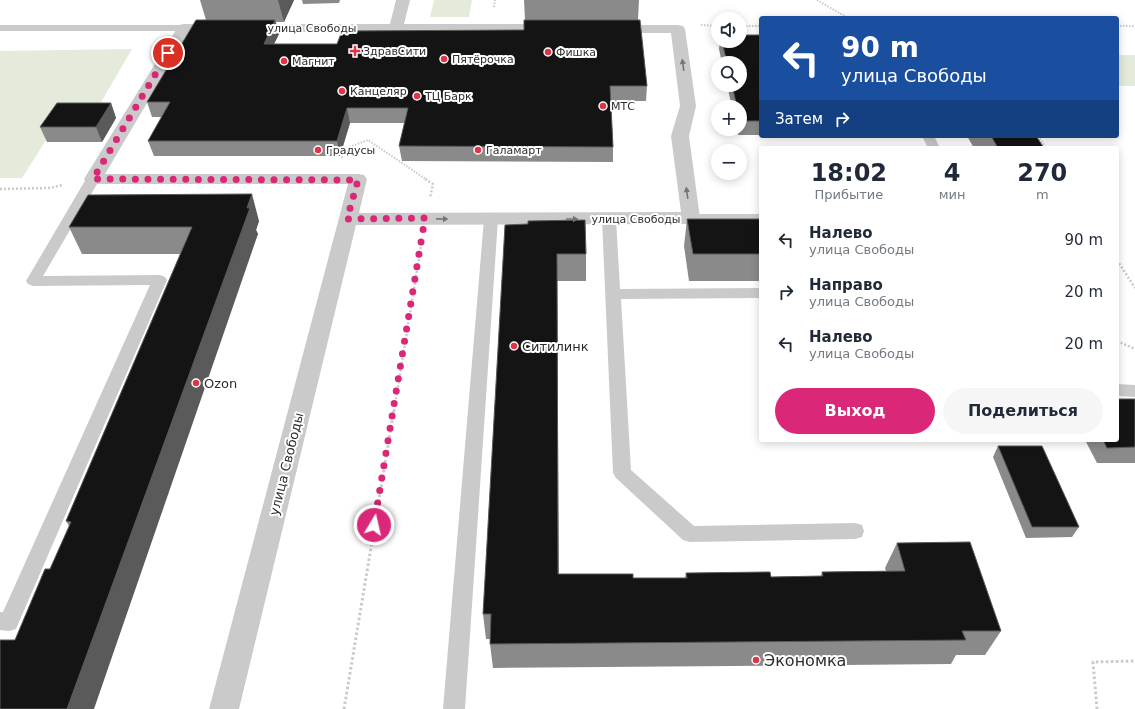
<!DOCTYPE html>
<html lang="ru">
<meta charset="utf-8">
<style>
:root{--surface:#fff;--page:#f6f6f7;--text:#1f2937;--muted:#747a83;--accent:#db2777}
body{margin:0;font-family:"DejaVu Sans",sans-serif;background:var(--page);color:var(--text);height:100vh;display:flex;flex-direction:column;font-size:15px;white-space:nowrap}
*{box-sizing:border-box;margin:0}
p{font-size:13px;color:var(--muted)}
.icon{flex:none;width:22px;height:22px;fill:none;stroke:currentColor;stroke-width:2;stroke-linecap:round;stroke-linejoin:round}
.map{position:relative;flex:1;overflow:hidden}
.sheet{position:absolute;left:759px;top:146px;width:360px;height:296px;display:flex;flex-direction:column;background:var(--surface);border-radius:4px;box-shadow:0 2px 10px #0003}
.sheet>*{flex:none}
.top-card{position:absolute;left:759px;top:16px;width:360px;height:122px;border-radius:4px;box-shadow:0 2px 10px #0003;background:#1a4fa0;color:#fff;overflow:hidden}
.fabs{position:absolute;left:711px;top:12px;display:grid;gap:8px}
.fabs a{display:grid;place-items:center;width:36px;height:36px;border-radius:50%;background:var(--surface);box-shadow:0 2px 10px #0003;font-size:20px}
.pin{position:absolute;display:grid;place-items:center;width:34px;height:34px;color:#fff;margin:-17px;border:2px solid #fff;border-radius:50%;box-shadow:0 1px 4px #0007}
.me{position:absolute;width:44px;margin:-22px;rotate:9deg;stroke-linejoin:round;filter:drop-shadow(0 0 3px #0008)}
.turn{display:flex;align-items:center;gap:14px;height:84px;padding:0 16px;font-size:18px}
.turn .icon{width:52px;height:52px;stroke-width:2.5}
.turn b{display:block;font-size:28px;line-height:34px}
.then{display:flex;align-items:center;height:38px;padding:0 16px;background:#0003;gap:8px;font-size:15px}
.eta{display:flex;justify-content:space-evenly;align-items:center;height:68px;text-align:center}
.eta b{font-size:24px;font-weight:700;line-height:28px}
.action{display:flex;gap:8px;margin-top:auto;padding:8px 16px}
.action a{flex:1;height:46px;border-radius:24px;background:var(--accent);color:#fff;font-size:16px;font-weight:700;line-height:46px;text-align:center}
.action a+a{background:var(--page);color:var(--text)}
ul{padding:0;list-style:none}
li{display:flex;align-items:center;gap:12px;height:52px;padding:0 16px}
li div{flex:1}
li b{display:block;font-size:15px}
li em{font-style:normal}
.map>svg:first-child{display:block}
.green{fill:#e4ebdb}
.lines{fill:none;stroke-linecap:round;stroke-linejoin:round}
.path-far2{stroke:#cacaca;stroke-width:2;stroke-dasharray:1.5 1.5;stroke-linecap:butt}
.path-far1{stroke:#cacaca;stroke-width:2.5;stroke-dasharray:2 2;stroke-linecap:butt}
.path{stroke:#cacaca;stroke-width:3;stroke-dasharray:2.5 2.5;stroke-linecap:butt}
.lane{fill:#cacaca;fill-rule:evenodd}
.street{fill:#cacaca;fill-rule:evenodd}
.wall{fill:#8a8a8a}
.shaded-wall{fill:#5a5a5a}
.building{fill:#141414;stroke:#5a5a5a}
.oneway{fill:#747474}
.route{stroke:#db2777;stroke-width:7;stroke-dasharray:0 12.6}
.poi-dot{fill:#e03345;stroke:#fff;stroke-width:1.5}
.labels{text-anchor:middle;stroke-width:4;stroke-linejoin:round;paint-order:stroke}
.far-street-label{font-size:11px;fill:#2d2d2d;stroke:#fff}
.far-poi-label{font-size:11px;fill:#2d2d2d;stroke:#fff;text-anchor:start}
.poi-label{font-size:13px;fill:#2d2d2d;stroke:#fff;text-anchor:start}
.street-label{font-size:13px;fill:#2d2d2d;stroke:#fff}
.near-poi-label{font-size:16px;fill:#2d2d2d;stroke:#fff;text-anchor:start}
</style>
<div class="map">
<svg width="1135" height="709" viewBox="0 0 1135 709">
<rect width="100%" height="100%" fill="#fff"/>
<path class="green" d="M434,0H472L469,17H430Z
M132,49L93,116L60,118L22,178H0V51Z
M1117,55H1135V86H1117Z"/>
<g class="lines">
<path class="path-far2" d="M817,0L848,18
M494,7L495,0
M701,25L718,26
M740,26H761
M1117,26H1135
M1038,136L1046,148
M342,158L344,149L368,140L427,180"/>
<path class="path-far1" d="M425,179L433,184L430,198
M0,189L49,188L63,185
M1117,260L1135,288
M1117,341L1135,349
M394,411L422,240"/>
<path class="path" d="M344,709L394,410
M1097,709L1093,662L1135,661"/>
<path class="lane" d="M0,25H184L189,28L184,31H0Z
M922,136H934L940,148H928Z
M93,175L98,176L100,179L43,276L160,275L165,277L167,280L16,629L9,631L0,630V612H3L150,285L33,286L28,284L26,281L86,179L88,176Z
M691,214H761V222L686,221L684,218L686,215Z
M491,215L496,216L498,219L465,709H443L484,219L486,216Z
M609,215L614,216L616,219L620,289L761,288V298L621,299L631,470L694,526L855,523L862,525L864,531L862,537L855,539L690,542L683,540L616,478L613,473L602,219L604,216Z
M1117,384L1135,385V397L1117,396Z"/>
<path class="street" d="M396,0H410L404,24H553L558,25L560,28L558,31L553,32H189L105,174H358L364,175L367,179L359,213L681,212L671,136L680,106L671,33H611L606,32L604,29L606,26L611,25H678L683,26L685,29L696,106L689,136L700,218L698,222L691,224L356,225L239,709H209L348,184H93L87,183L84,179L179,25L184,24H390Z"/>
</g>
<path class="wall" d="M200,0H294L284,22H276L279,34L274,44H337L524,30L525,20L524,0H639L638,20L647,86L646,101H611L613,147V162L402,161L399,146L405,123H350L340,156H154L148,141L162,117H152L147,102L206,20Z
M302,0H340L339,3L303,4Z
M761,35V135H738L737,129H740V107H732L727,85H740V63H722L719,49L720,41H740Z
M111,103L116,118L102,142H47L40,127Z
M967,136H1036L1044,148H974Z
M687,219H761V281H689L684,246Z
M259,221L256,230L258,234L15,640L50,569L69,526L66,521L180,254H82L69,227Z
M528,224L586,254V281H557L559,574L633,578H685L686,573L771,577L821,576L822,572L886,571L885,568L897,543L1001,631L985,655H956L951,664L493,668L490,644V639H486L483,614Z
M1135,399V463H1097L1085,440H1117Z
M998,446L1079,527L1072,537L1026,538L993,457Z"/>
<path class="shaded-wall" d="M278,0H294L284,22Z
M275,20L279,34L267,58L264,44Z
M111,103L116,118L102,142L96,127Z
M347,108L350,123L340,156L337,141Z
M252,194L259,221L256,230L258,234L94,709H67Z"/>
<path class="building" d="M196,20H275L264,44H337L342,31L524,30V20H640L647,86H610L613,147L399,146L408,108H347L337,141H148L170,102H147Z
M740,35H761V121H740V107H737L732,85H740V63H727L722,41H740Z
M57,103H111L96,127H40Z
M991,136H1036L1044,148H998Z
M252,194L247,208H250L67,709H0V640H15L45,569H50L71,522L66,521L192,227H69L88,195Z
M687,219H761V254H693Z
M585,220L586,254H557L558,574H633V578H687L686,573L770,572L771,577L823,576L822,572L905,571L897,543L970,542L1001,631H962L966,640L490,644L491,614H483L505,225L528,224V221Z
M1117,399H1135V447L1107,448L1103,440H1117Z
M998,446H1042L1079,527H1032Z"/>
<defs><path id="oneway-solid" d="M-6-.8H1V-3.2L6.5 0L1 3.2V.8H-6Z"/></defs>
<g class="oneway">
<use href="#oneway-solid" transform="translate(683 65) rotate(-98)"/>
<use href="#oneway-solid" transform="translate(687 193) rotate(-98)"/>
<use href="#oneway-solid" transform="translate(442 219) rotate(1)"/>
<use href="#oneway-solid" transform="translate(572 219)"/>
</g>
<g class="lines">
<path class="route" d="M168,53L93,179L358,180L347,219L425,218L374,525"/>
</g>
<g class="poi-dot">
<path d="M353 45h4v4h4v4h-4v4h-4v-4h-4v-4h4z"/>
<circle cx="548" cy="52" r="4"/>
<circle cx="444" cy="59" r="4"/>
<circle cx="284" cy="61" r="4"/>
<circle cx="342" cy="91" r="4"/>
<circle cx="417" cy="96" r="4"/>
<circle cx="603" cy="106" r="4"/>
<circle cx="318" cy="150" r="4"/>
<circle cx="478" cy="150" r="4"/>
<circle cx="514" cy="346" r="4"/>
<circle cx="196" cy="383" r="4"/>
<circle cx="756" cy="660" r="4"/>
</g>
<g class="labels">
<g class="far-street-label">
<text x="312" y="32">улица Свободы</text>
<text x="636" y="223">улица Свободы</text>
</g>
<g class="far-poi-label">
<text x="363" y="55">ЗдравСити</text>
<text x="556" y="56">Фишка</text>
<text x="452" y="63">Пятёрочка</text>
<text x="292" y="65">Магнит</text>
<text x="350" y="95">Канцеляр</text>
<text x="425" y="100">ТЦ Барк</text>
<text x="611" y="110">МТС</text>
<text x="326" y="154">Градусы</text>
<text x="486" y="154">Галамарт</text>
</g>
<g class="poi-label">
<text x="522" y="351">Ситилинк</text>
<text x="204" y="388">Ozon</text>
</g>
<g class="street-label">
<text transform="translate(286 464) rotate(-76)" y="5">улица Свободы</text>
</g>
<g class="near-poi-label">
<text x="764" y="666">Экономка</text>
</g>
</g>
</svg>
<div class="fabs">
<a><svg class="icon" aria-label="sound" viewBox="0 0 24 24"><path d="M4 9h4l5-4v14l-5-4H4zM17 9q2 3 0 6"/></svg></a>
<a><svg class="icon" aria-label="search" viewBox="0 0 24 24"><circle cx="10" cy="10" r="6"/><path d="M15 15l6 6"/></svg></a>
<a>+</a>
<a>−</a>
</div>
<div class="pin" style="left:168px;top:53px;background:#d93025"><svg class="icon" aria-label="arrive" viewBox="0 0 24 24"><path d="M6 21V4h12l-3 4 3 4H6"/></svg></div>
<svg class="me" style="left:374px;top:525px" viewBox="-20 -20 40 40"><circle r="17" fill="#db2777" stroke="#fff" stroke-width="3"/><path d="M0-11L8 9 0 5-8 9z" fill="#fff"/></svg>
<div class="top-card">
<div class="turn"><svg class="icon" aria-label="left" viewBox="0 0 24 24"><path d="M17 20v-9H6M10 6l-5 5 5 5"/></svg><div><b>90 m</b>улица Свободы</div></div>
<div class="then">Затем<svg class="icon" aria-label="right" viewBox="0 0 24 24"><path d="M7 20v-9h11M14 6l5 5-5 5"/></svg></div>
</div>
<section class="sheet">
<div class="eta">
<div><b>18:02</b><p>Прибытие</p></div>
<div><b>4</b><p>мин</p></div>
<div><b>270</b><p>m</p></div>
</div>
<ul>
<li><svg class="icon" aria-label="left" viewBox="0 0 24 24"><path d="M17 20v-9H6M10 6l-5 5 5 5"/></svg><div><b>Налево</b><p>улица Свободы</p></div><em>90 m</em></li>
<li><svg class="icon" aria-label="right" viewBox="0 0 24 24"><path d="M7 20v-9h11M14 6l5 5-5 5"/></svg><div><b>Направо</b><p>улица Свободы</p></div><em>20 m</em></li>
<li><svg class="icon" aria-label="left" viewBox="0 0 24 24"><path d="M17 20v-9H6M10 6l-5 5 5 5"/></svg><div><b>Налево</b><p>улица Свободы</p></div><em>20 m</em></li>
</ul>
<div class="action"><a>Выход</a><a>Поделиться</a></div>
</section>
</div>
